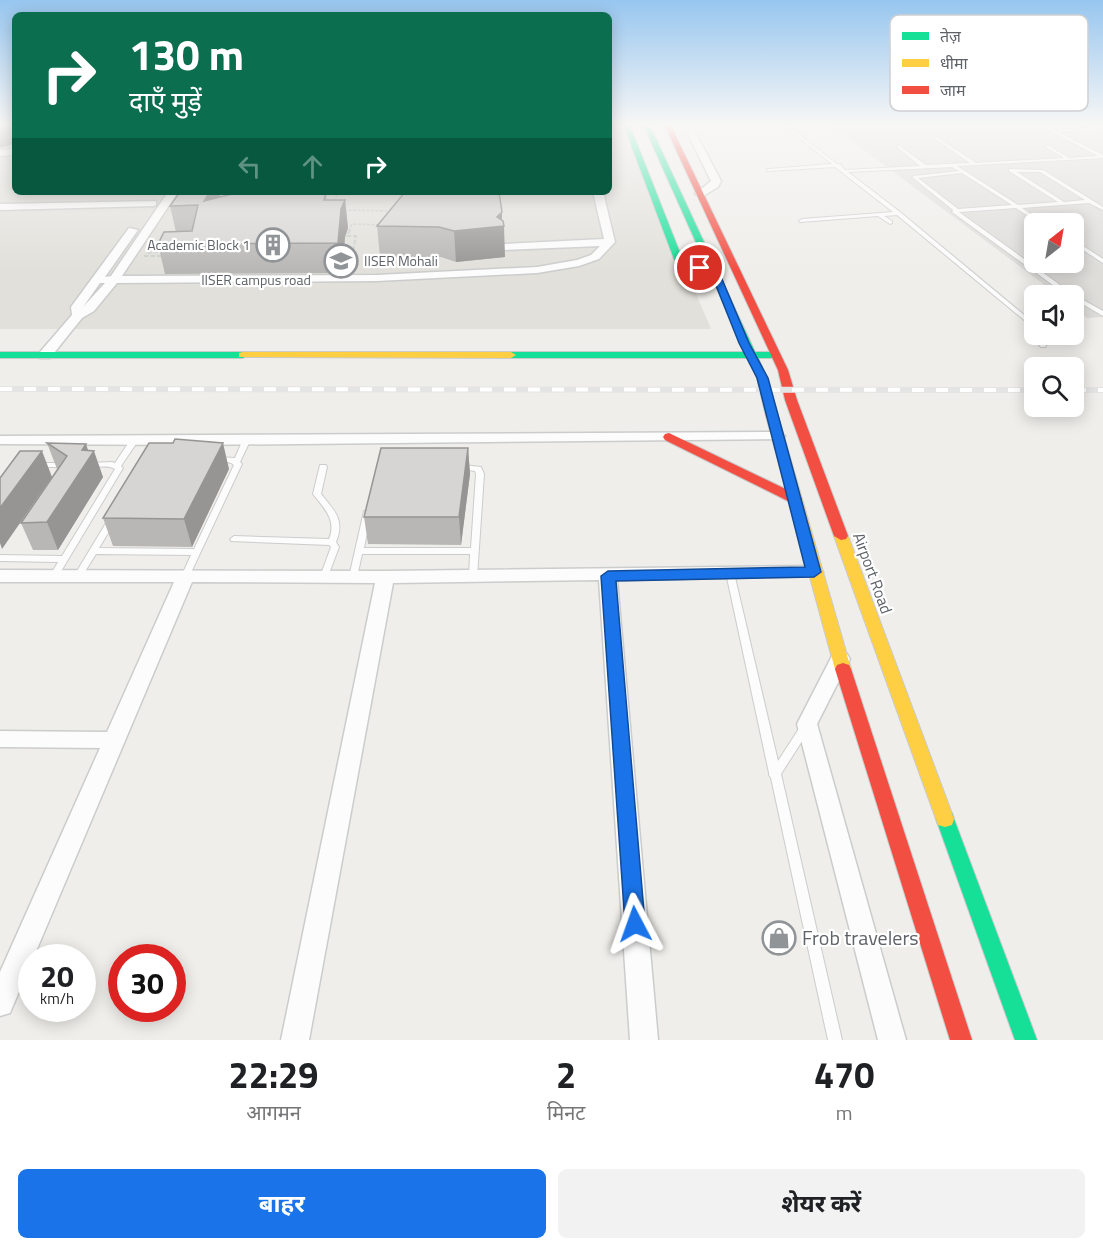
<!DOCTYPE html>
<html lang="hi">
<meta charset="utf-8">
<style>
:root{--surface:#fff;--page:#f2f2f2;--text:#202124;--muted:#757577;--accent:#1a73e8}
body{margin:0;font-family:"Titillium Web","Noto Sans Devanagari",sans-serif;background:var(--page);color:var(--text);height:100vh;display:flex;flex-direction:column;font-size:22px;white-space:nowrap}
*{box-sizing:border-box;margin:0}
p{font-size:20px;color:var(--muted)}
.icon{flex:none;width:33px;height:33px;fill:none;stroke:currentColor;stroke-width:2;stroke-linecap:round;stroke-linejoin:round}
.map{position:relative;height:1040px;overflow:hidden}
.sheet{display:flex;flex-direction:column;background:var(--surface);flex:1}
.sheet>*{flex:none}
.hud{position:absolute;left:12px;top:12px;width:600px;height:183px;border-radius:9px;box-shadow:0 3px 15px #0003;background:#0b6e4f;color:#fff;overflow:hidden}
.needle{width:39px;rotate:31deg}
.buttons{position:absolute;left:1024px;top:213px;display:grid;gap:12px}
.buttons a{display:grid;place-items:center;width:60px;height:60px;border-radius:9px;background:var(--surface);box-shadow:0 3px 15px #0003;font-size:30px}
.speed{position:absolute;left:18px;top:944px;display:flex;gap:12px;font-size:30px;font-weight:700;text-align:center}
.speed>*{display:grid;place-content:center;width:78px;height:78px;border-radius:50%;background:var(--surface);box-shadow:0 3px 15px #0003;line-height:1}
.speed small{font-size:15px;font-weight:400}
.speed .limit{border:9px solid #d22;background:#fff;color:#111}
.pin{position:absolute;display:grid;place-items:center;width:51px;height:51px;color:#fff;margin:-26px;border:3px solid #fff;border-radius:50%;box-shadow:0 2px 6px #0007}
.me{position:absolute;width:66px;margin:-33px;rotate:356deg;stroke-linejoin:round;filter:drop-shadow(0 0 4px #0008)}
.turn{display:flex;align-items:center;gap:21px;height:126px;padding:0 18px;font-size:27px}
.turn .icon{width:78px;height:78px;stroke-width:2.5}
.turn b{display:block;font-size:42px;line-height:51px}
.lanes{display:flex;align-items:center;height:57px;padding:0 18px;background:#0003;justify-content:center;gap:30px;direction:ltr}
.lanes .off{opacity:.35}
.eta{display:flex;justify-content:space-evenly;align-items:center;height:102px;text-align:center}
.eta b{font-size:36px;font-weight:700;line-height:42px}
.button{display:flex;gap:12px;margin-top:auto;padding:12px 18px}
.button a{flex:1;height:69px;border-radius:9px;background:var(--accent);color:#fff;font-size:24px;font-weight:700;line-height:69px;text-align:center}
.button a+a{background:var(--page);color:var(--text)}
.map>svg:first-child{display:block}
.industrial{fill:#dfddda;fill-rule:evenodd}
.education{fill:#e2e0da}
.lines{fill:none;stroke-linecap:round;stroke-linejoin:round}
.lane-casing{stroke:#cbcccc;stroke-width:2}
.street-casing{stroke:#cbcccc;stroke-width:3}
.fast-casing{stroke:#cacacb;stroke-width:2}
.slow-casing{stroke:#cacacb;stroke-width:2}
.jam-casing{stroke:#cacacb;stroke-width:2}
.path-far1{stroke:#cacfcc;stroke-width:1.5;stroke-dasharray:3 1.5;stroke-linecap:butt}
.path{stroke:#cacfcc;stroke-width:2;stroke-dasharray:4.5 2;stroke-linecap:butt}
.lane{fill:#fdfcfc;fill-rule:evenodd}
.street{fill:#fdfcfc;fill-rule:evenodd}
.fast{fill:#16e098;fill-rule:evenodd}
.slow{fill:#ffcf43;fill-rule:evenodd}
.jam{fill:#f24e42;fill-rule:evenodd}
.rail-casing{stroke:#e4e4e4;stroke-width:6}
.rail{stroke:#fff;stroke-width:4;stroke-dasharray:12;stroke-linecap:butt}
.wall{fill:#b8b7b5}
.shaded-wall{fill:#969594}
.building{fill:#d6d5d3;stroke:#969594;stroke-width:1.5}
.route{fill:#1a73e8;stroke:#114b97;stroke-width:1.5}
.labels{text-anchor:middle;stroke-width:4.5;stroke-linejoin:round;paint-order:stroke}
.far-poi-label{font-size:14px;fill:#5f6368;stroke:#fff;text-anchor:end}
.far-street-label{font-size:14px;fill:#5f6368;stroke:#fff}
.street-label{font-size:16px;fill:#5f6368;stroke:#fff}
.near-poi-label{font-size:20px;fill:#5f6368;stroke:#fff;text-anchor:start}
.key{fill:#fff;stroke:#cfd0d2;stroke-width:1.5}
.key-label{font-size:16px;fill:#5f6368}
</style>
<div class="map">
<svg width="1103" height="1040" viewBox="0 0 1103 1040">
<rect width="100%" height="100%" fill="#efeeea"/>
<path class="industrial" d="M832,126H1103V317L1087,318L1074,308V296L1058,295ZM1035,224H1074V262H1035Z"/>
<path class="education" d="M0,126H15V192H609V126H625L711,329H0Z"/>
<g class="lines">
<defs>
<path id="lane" d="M784,126H788L837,164H840L845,170L920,166L897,147L898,145L926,165L970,163L934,138L935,136L976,163L1064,158L1046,147L1047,145L1069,158L1098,156L1041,126H1046L1054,130L1103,127V129L1058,132L1103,155V158L957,166L1018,205L1058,202L1009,171V169H1011L1043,170L1103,207V210L1089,203L1022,208L1046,224H1040L1016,208L959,212L1074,295L1103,311V316L1074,299V296H1068L952,212L953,210L912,177L914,176L959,171L952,167L848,172L900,212L1035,324V329L897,215L884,216L892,221V223L890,224L878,216L800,222L799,221L802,219L893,212L835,167L767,171V169H769L832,164ZM1017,172H1040L1085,200L1064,202ZM962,173L1012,205L958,209L918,178Z
M1074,240L1103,259V263L1074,244Z
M1035,332V334H1039L1046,346L1045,347H1041L1040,346L1033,334Z
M131,439H134L138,441L121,466L123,468L57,578L54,579L50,576L58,562L0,561V555L62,556L115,469C105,463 93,470 84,465L88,463L112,462L115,463Z
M243,439H246L250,441L240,462L242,464L188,579H182L181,577L191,555L96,554L81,578H75L74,576L109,518L112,517L116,520L99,548L194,549L234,465C227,459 219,464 213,459L217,457L235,458Z
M34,463H66L70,465L66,467H37L33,465Z
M455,464L481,467L484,474L477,577L476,579H470L469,577L470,554H362L357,577L356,579H350L349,577L364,511H367L371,513L364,548H471L476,474L475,471L455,468L454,466Z
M320,465H326L327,467L321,494C335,511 345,520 336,542L339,547L327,579H321L320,577L331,547L329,545L231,541L230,539L234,536L329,539C337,520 324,508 313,494Z
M730,570L734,573L778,761L802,724L806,723L810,724L811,727L781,774L842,1040H828L771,778L769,775V773L726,573Z"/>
<path id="street" d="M684,126H692L721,181L718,187L703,196L695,194L711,181Z
M15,149V155L0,156V150Z
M168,192H178L122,276L377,275L537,267L577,260L591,255L600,246L505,250L500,247L505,244L604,239L593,192H603L615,242L599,259L579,266L537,273L377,281L117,283L94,311L82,318L50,358H40V352L72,315L71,307L129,228L138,230L105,277L111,276ZM100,283H105L83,307Z
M156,201V205L153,206L0,210V204Z
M778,432L785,436L783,439L194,445L0,444V436Z
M814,566L823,572L820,576L617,580L658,1040H630L599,580L393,583L309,1040H281L375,583L192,582L10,1013L0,1016V972L100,748L0,747V731L107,732L174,582H0V570L385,571Z
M840,652L847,654L850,659L817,724L906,1040H878L797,724L833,654Z"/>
<path id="fast" d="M624,126H630L682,258L688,262L707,267L644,126H650L755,352H776L781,355L776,358H758L767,378L778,416L776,418H768L766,416L757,378L748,358H511L506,355L511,352H745L710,273L682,266L674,259Z
M0,352H243L248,355L243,358H0Z
M945,811L952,813L954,819L1037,1040H1015L936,819L938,813Z"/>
<path id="slow" d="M243,352H511L516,355L511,358L239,357V353Z
M772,412L778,416L851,669L849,673L843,675L837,673L835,669L766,416Z
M841,532L848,536L954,819L952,825L945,827L938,825L936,819L834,536Z"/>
<path id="jam" d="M665,126H671L788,370L797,400L848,536L846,539L841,540L834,536L785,400L778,370Z
M669,433L800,496L802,499L795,503L790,502L665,440L663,437L665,434Z
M843,663L849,665L851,669L972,1040H950L835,669L837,665Z"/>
</defs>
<use href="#lane" class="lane-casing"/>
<use href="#street" class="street-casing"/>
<use href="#fast" class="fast-casing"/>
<use href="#slow" class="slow-casing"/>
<use href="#jam" class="jam-casing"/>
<path class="path-far1" d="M334,202L338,192
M344,210L391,211
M349,231L352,224L381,225"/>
<path class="path" d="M350,230L347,236H356L350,266
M147,253L161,252
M144,256H164
M378,268L381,254"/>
<use href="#lane" class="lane"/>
<use href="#street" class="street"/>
<use href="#fast" class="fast"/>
<use href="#slow" class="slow"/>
<use href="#jam" class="jam"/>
<defs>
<path id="rail" d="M0,389L1035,390
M1074,390H1103"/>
</defs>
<use href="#rail" class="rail-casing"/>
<use href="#rail" class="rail"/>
</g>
<path class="wall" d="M326,192L327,200H345L348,228L345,237L342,273L165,274L158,244L176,232L170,206L220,197Z
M502,221L505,257L456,262L441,257H380L377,226Z
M47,443L88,450L103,477L58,550H33L21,523L57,469Z
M468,448L470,474L461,545L368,544L364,517Z
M229,469L192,547L113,546L103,518Z"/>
<path class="shaded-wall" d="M0,126H15V144L0,148Z
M210,192H219L223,208L204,201Z
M345,200L348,228L345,237L342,273L338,243L341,209Z
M502,212V226H504L505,257L456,262L454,231L497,217Z
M223,443L229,469L192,547L184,519Z
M86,444L90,456L94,451L103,477L58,550L47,522L82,450Z
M468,448L470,474L461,545L459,517Z
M42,451L52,477L2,549L0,543V508Z"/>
<path class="building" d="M180,192H210L204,201L236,193L326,192L324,200H345L341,209L338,243L158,244L164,232L192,231L198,205L170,206Z
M405,192H499L502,212L497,217L503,221L504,226L454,231L439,227L377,226Z
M175,439L223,443L184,519L103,518L149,443H173Z
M47,443L86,444L82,450L94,451L47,522L21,523L67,456Z
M381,448H468L459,517H364Z
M20,451H42L0,508V478Z"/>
<linearGradient id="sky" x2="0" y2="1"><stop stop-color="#97c6ef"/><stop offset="0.46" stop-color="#f8f7f6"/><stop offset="1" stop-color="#f8f7f6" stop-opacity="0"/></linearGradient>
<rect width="1103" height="271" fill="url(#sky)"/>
<path class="route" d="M700,265L719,272L749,343L768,378L821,572L814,577L616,581L645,924L642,931L635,934L628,931L625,924L601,576L608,571L805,567L757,378L739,343L711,273L697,270V266Z"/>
<defs>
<symbol id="building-ring" viewBox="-11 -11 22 22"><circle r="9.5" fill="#fff" stroke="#919496" stroke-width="1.5"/><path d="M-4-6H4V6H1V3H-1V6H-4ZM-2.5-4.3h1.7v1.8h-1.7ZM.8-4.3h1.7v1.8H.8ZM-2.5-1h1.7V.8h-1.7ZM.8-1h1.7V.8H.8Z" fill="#919496"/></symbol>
<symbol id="university-ring" viewBox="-11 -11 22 22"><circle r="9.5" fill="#fff" stroke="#919496" stroke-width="1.5"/><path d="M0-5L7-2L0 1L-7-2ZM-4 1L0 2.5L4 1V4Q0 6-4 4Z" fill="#919496"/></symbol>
<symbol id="shop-ring" viewBox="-11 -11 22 22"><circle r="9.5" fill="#fff" stroke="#919496" stroke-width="1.5"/><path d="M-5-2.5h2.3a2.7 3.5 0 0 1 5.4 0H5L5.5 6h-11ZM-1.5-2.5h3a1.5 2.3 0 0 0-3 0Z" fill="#919496"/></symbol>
</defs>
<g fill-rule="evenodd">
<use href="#building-ring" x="254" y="226" width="38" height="38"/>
<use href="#university-ring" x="322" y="242" width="38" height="38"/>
<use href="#shop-ring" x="760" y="919" width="38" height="38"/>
</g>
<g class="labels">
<g class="far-poi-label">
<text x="250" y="250">Academic Block 1</text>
<text x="364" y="266" text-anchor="start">IISER Mohali</text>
</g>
<g class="far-street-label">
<text x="256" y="285">IISER campus road</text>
</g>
<g class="street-label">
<text transform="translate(873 573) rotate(70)" y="6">Airport Road</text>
</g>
<g class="near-poi-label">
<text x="802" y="945">Frob travelers</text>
</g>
</g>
<rect x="890" y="15" width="198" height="96" rx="9" class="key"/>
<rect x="902" y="32" width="27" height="8" fill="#16e098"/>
<rect x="902" y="59" width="27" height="8" fill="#ffcf43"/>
<rect x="902" y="86" width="27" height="8" fill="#f24e42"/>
<g class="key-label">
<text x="940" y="42">तेज़</text>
<text x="940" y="69">धीमा</text>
<text x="940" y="96">जाम</text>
</g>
</svg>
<div class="buttons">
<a><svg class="needle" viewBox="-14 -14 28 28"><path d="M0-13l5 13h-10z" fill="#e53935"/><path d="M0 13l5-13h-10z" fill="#757577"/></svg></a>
<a><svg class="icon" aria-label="sound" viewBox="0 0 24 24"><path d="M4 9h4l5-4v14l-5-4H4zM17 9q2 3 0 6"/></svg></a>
<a><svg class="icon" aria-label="search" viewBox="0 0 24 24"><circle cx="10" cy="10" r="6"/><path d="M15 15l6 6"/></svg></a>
</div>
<div class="speed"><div>20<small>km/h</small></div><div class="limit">30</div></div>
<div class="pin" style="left:700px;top:268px;background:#d93025"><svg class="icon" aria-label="arrive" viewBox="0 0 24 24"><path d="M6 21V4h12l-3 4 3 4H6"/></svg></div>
<svg class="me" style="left:635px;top:924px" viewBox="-20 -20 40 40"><path d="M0-17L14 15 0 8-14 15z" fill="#1a73e8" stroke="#fff" stroke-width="4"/></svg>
<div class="hud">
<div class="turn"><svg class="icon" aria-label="right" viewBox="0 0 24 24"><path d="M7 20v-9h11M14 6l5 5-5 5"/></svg><div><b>130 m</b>दाएँ मुड़ें</div></div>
<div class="lanes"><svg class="icon off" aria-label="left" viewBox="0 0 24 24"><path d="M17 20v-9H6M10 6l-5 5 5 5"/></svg><svg class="icon off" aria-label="ahead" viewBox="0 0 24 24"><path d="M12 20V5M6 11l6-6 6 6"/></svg><svg class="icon" aria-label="right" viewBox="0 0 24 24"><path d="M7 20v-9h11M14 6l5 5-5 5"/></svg></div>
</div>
</div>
<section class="sheet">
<div class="eta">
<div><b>22:29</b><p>आगमन</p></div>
<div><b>2</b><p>मिनट</p></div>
<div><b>470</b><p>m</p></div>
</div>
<div class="button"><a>बाहर</a><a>शेयर करें</a></div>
</section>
